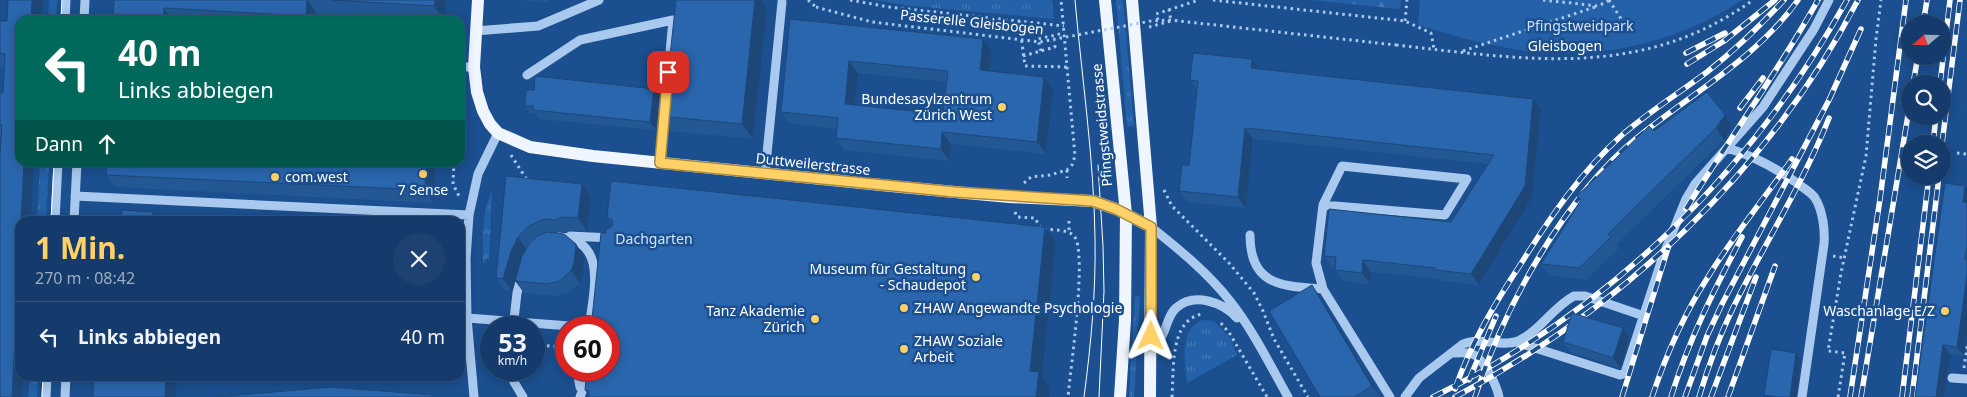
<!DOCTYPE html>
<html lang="de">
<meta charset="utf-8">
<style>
:root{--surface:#143b6b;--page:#1d4271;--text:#f1f3f6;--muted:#9dadc1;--line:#33557e;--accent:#ffd166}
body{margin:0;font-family:"Noto Sans",sans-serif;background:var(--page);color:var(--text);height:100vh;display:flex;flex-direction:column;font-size:19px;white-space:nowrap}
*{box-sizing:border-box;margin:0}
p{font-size:16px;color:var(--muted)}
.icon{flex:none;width:28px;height:28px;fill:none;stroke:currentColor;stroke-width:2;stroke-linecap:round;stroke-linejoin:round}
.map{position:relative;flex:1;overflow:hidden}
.panel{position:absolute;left:15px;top:216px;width:450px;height:165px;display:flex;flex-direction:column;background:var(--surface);border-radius:15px;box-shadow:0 2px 12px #0003,0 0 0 1px var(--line)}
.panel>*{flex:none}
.banner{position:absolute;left:15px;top:15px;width:450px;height:152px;border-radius:15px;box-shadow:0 2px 12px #0003,0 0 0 1px var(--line);background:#00695c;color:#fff;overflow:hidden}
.needle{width:32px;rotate:250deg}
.fabs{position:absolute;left:1901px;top:15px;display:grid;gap:10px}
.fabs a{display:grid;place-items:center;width:50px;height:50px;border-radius:50%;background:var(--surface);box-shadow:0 2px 12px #0003,0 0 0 1px var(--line);font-size:25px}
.speed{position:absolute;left:480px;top:316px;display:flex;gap:10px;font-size:25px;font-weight:700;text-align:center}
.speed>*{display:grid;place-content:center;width:65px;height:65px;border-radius:50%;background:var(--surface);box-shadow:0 2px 12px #0003,0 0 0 1px var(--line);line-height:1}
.speed small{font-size:12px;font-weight:400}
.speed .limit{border:8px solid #d22;background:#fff;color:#111}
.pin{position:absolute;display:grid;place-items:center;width:42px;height:42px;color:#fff;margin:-21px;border-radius:10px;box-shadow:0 2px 8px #0006}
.me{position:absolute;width:55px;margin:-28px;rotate:1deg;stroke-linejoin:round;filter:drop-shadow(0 0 4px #0008)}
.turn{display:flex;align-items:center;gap:18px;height:105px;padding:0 20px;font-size:22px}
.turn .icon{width:65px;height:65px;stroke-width:2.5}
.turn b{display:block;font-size:35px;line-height:42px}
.then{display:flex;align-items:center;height:48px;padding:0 20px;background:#0003;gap:10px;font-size:19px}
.round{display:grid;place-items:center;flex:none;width:52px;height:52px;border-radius:26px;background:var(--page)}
.overview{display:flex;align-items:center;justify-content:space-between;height:85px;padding:0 20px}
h1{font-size:30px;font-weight:700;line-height:38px;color:var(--accent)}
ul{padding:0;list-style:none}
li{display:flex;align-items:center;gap:15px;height:70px;padding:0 20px;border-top:1px solid var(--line)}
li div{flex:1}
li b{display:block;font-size:19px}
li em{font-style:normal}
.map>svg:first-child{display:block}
.grass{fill:url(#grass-tufts)}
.forest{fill:url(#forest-firs)}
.green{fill:#2461a8}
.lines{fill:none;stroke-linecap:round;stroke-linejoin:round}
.path{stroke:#a9c9ee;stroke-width:3;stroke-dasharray:2.5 4;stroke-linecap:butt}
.minor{stroke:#a9c9ee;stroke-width:9}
.major{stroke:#f0f6ff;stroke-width:12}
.tram{stroke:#fff;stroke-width:1}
.rail-casing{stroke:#fff;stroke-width:5.5}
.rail{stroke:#1b4f8f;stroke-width:4;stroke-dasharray:11;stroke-linecap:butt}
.path-bridge{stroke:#a9c9ee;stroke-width:3;stroke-dasharray:2.5 4;stroke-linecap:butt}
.minor-bridge{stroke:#a9c9ee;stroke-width:9}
.wall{fill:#245895;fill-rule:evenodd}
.shaded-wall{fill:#1d4779}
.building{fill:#2a66ad;stroke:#1d4779;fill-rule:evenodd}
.route-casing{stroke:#a68842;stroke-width:12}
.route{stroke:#ffd166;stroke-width:9}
.poi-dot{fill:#ffd166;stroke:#1b4f8f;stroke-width:2}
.labels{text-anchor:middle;stroke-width:5;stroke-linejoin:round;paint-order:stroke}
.street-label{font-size:14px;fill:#fff;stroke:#1b4f8f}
.park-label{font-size:14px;fill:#cfe3fa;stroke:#1b4f8f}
.poi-label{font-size:14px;fill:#fff;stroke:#1b4f8f;text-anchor:end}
</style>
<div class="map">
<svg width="1967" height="397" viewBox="0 0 1967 397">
<defs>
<pattern id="grass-tufts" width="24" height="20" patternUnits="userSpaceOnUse" patternTransform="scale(1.25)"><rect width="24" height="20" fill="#2461a8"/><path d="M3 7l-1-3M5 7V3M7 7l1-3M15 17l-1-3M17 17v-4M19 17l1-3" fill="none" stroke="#4579b5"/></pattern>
<pattern id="forest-firs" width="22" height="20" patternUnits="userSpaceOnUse" patternTransform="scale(1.25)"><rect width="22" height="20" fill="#2461a8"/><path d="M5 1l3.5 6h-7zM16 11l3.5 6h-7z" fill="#4579b5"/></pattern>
</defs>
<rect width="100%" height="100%" fill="#1b4f8f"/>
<path class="grass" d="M49,0H57L56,20H48Z
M875,0H1052L1054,19L913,6Z
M1116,0H1123L1134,126L1127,127Z
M40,163H49L46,221H37Z
M492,191L489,259H486L485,263H483C483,239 481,214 492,191Z
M1135,296H1140L1134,397H1129Z
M1201,320L1214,321L1230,338L1237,355L1187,383C1185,368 1181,340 1192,327C1194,325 1198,322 1201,320Z
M30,376H38L37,397H28Z"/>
<path class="forest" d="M1311,0H1401L1400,9Z"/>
<path class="green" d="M1420,0H1742C1674,46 1584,64 1502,47C1474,42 1446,33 1418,25Z"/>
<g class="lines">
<path class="path" d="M808,0L816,7
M850,0L889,7L1064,26
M1213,0L1405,21L1431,33L1434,49
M1543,0L1598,6L1610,0
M1609,0L1625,25
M317,18H331
M1158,20L1156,14L1199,0
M1019,21L1025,66L1068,67
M1405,21L1407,0
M1149,27L1171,21L1169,9
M1396,45C1524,59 1641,81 1753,0
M1041,51L1038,39L1064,33
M1463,51L1598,6
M1023,56L1055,47L1054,41
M1957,153L1967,154
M511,155L527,180
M454,162L453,184L460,198
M1067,170V178
M1024,183L1031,177L1050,175L1067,170L1072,165L1075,156L1061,0
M1164,190L1172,206L1229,263L1254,293L1263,311L1274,339L1308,397
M1015,212L1017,217L1035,218L1041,229C1050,230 1068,229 1074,236C1088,251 1070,372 1068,397
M1069,221V233
M1833,256L1845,258
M1221,323L1230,334L1267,397
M491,342V343
M534,345L566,347
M1964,368L1967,345
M1172,397C1174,371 1169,319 1203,314
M1838,397L1845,353L1828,351L1841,273L1866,156L1876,39L1881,0"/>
<path class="minor" d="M65,20L66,0
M84,20L85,0
M475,31L538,26L599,0
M460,67H474
M527,75L580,40L673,20L669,63
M1727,148C1754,156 1774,167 1797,183C1803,188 1811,192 1815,198C1823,211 1825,230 1824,244L1802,397
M660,163L664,111
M765,174L782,2
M75,196L469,215
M1323,205L1445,215L1467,179L1342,166L1323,205L1316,263L1323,289L1390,397
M55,221L58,162
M74,221L77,162
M1151,227C1180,250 1208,273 1230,301C1253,330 1270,365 1288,397
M1250,235C1250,286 1282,286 1323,289
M467,318L596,328
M1516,342L1620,375L1625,373L1663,256L1686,199L1695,184L1763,107L1814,29L1829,0
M1151,353C1155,347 1159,342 1162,336C1167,327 1168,315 1176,308C1194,292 1223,302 1237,318
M1452,353C1458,353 1466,352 1472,354C1483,357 1497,386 1499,397
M511,370L514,382L523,397
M577,370L580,387
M1952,378L1967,379
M46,397L47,376
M65,397L66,376
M474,397L467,318L466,259L469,215L478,174L498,133
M580,397L583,389L585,370
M1405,397L1419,378L1463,344C1480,336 1501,348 1518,341C1540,331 1553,307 1574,296H1585L1644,316"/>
<path class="major" d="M478,0L474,67L477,92L483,111L490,124L498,133L530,147L593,156L901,187L1009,197L1093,201L1116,209L1151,227
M1105,0L1126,214L1125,320L1120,397
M1132,0L1151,227L1150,397"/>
<path class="tram" d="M1075,0C1082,79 1094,159 1095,238C1096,292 1091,344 1084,397
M61,20L62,0
M1098,165L1103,246L1104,291L1099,397
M51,221L54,162
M42,397L43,376"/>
<defs>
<path id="rail" d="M1923,24L1927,0
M1686,53L1725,33
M1687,64L1724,41L1775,0
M1913,84L1918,56
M1940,84L1950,0
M1740,108L1763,78
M1933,144L1936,116
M1942,144L1960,0
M1686,209C1729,139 1778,72 1818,0
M1469,380L1496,316
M1455,389C1471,343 1495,303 1522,262C1551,216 1581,172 1622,135C1649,112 1679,93 1707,72C1735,50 1760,26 1784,0
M1433,397C1612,309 1750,173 1847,0
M1455,397C1624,307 1769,171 1858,0
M1475,397C1504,307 1564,197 1638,137C1692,93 1757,58 1798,0
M1622,397L1668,248
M1652,397C1666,355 1684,314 1708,277C1733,236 1764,199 1792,159
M1671,397C1689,339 1714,290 1742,237
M1685,397L1707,336L1722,304L1829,100L1861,29
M1699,397C1708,367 1719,337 1733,308C1764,244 1803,184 1829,118
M1711,397L1756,277
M1728,397L1775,266
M1850,397L1880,199L1906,0
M1861,397L1910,103
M1902,397L1929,176
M1912,397L1939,176"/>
</defs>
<use href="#rail" class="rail-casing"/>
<use href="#rail" class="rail"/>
<path class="path-bridge" d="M816,7L872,22L1040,42L1151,21L1170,20L1396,45"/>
<path class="minor-bridge" d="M570,236L612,238
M559,237C609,240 593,294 589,328
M513,328L517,293L522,274"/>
</g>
<path class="wall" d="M8,0H43L42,20L20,162H34L31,221H20L1,138H0V93H3L4,67H0V21H7Z
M114,0H446L445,20H429L317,14V20H116L113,16Z
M515,0H548L547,2Z
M762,2L767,8L753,139L669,131L659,116L667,84Z
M790,19L983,39L992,51L990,71L1053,89L1046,154L951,144L949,161L844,150L836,138L837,129L789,123L781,112ZM858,73L947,82L943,114L854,105Z
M1259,69L1541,110L1532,197L1479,285L1443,281L1441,279L1371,272L1370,284L1343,281L1335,270V268L1332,267L1324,256L1451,222L1488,164L1253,139L1246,208L1187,202L1179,191L1189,165L1197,89L1190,80Z
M660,97L656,130L539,119L536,114H530L525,106Z
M1725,115L1732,127L1724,140L1616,245L1619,248L1586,280L1549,275L1541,264L1581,200L1577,196L1654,131Z
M107,162H432L435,167L434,203L115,187L106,175Z
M506,176L582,184L591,197L587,231L570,230L565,232H552L576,244L584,257L583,276L580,283L569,293L556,296L524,293L515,281L521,261L520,263L512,291L505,290L496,278Z
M1967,189V334L1964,356L1950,354L1915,397Z
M607,217L1056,243L1042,376L1050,388L589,396L585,390L606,233L613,224Z
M1321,298L1380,397H1320Z
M1630,338L1620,368L1570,352L1563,342Z"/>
<path class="shaded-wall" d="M32,0H43L42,20H31Z
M307,0H308L317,14V20H309L306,16Z
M435,0H446L445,20L434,6Z
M755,0H762V2L767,8L753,139L742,124Z
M164,8L172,20H165L164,18Z
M983,39L992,51L989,82L980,70Z
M1252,59L1260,70L1251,68Z
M849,61L858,73L853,116L845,104Z
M1044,77L1053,89L1046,154L1037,142Z
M654,89L660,97L656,130L650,122Z
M1533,99L1541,110L1532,197L1479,285L1471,274Z
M1725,115L1732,127L1724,140L1716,128Z
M1245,128L1253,139L1246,208L1238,197Z
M942,132L951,144L949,161L941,149Z
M24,162H34L31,221H21Z
M426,162H432L435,167L434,203L425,190Z
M582,184L591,197L587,231L578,218Z
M1965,186L1967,189V208L1963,202Z
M153,212L159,221H152Z
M1045,227L1056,243L1042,376L1050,388L1049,397H1036L1030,371Z
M518,237L527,250L520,263L512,291L503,279L511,251Z
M20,238V376H23L22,397H12Z
M576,244L584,257L583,276L580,283L571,271Z
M1363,260L1371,272L1370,284L1362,273Z
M1967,276V334L1964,356L1957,347Z
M1312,285L1321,298L1380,397L1372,386Z
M1623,328L1630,338L1620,368L1613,358Z
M1943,345L1950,354L1944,397H1936Z
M1796,353L1801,360L1796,397H1790Z
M166,376H177L176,397H165Z"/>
<path class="building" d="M8,0H32L31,20H20V162H24L21,221H20V238L12,397H0V155L2,125H0V93H3L5,54L0,53V21H7Z
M114,0H307L306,16L164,8V18L113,16Z
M332,0H435L434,6Z
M676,0H755L742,124L659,116L662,83L667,84Z
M790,19L983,39L980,70L1044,77L1037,142L942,132L941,149L836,138L838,118L781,112ZM849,61L948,71L943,114L845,104Z
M1193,53L1252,59L1251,68L1533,99L1525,186L1471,274L1435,270V268L1363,260L1362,273L1335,270L1336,257L1324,256L1329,209L1451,222L1494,155L1245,128L1238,197L1179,191L1182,165H1189L1198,81L1190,80Z
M535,76L654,89L650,122L533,110V106H525L526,90H534Z
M1707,92L1725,115L1716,128L1608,234L1611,237L1579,268L1541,264L1581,200L1577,196L1649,126L1654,131Z
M107,162H426L425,190L106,175Z
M506,176L582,184L578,218L562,217L556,220L544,219L529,226L518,237L511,251L503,279L496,278Z
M611,181L1045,227L1030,371L1039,372L1036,397H589V391L585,390L587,370H609V328H591L601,233H606V229L610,228L613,224L612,220L607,217Z
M1945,183L1965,186L1963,202L1967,203V248L1965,259L1967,260V276L1957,347L1943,345L1936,397H1915Z
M122,210L153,212L152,221H121Z
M547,232L564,234L576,244L574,263L571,271L560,281L547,284L515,281L522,256L529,244L537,236Z
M1312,285L1372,386L1354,397H1320L1269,311Z
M1572,313L1623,328L1613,358L1563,342Z
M1771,349L1796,353L1790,397H1777L1764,395Z
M94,376H166L165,397H93Z
M331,387L432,395V397H216Z"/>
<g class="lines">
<defs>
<path id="route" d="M668,72L660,163L955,192L1093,201L1116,209L1151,227V336"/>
</defs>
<use href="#route" class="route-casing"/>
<use href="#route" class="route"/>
</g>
<g class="poi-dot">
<circle cx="1002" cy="107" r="5"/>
<circle cx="423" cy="174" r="5"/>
<circle cx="275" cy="177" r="5"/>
<circle cx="976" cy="277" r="5"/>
<circle cx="904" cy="308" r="5"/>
<circle cx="1945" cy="311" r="5"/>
<circle cx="815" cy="319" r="5"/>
<circle cx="904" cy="349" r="5"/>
</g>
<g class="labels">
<g class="street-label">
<text transform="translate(972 22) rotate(6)" y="5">Passerelle Gleisbogen</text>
<text x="1565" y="51">Gleisbogen</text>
<text transform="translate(1102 125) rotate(-95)" y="5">Pfingstweidstrasse</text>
<text transform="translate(813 164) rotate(6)" y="5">Duttweilerstrasse</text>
</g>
<g class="park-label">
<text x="1580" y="31">Pfingstweidpark</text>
<text x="654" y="244">Dachgarten</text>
</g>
<g class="poi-label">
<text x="992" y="104">Bundesasylzentrum<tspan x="992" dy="16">Zürich West</tspan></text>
<text x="285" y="182" text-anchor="start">com.west</text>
<text x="423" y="195" text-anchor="middle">7 Sense</text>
<text x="966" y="274">Museum für Gestaltung<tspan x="966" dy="16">- Schaudepot</tspan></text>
<text x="914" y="313" text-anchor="start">ZHAW Angewandte Psychologie</text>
<text x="805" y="316">Tanz Akademie<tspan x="805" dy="16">Zürich</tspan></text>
<text x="1935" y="316">Waschanlage E/Z</text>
<text x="914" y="346" text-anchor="start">ZHAW Soziale<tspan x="914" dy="16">Arbeit</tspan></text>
</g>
</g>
</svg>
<div class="fabs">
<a><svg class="needle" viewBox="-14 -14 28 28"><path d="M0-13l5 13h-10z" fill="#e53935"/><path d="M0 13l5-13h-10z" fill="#9dadc1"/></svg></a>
<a><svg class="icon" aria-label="search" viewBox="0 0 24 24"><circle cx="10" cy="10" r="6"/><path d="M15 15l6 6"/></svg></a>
<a><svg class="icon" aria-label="layers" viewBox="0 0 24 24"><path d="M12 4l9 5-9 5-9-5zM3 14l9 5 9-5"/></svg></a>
</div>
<div class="speed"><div>53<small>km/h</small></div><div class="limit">60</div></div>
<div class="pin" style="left:668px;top:72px;background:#d93025"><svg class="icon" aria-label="arrive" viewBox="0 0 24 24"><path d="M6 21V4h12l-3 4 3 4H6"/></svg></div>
<svg class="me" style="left:1151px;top:336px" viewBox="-20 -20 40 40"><path d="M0-17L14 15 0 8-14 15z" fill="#ffd166" stroke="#fff" stroke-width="4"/></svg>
<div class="banner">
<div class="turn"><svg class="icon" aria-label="left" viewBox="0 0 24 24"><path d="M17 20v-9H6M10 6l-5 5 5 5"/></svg><div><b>40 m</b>Links abbiegen</div></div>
<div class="then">Dann<svg class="icon" aria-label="ahead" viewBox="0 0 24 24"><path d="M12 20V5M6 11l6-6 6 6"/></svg></div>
</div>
<section class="panel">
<div class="overview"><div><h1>1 Min.</h1><p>270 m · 08:42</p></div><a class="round"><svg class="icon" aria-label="close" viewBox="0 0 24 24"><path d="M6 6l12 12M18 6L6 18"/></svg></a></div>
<ul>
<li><svg class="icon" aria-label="left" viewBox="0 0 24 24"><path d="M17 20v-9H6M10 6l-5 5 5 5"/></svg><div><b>Links abbiegen</b></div><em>40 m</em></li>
</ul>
</section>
</div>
